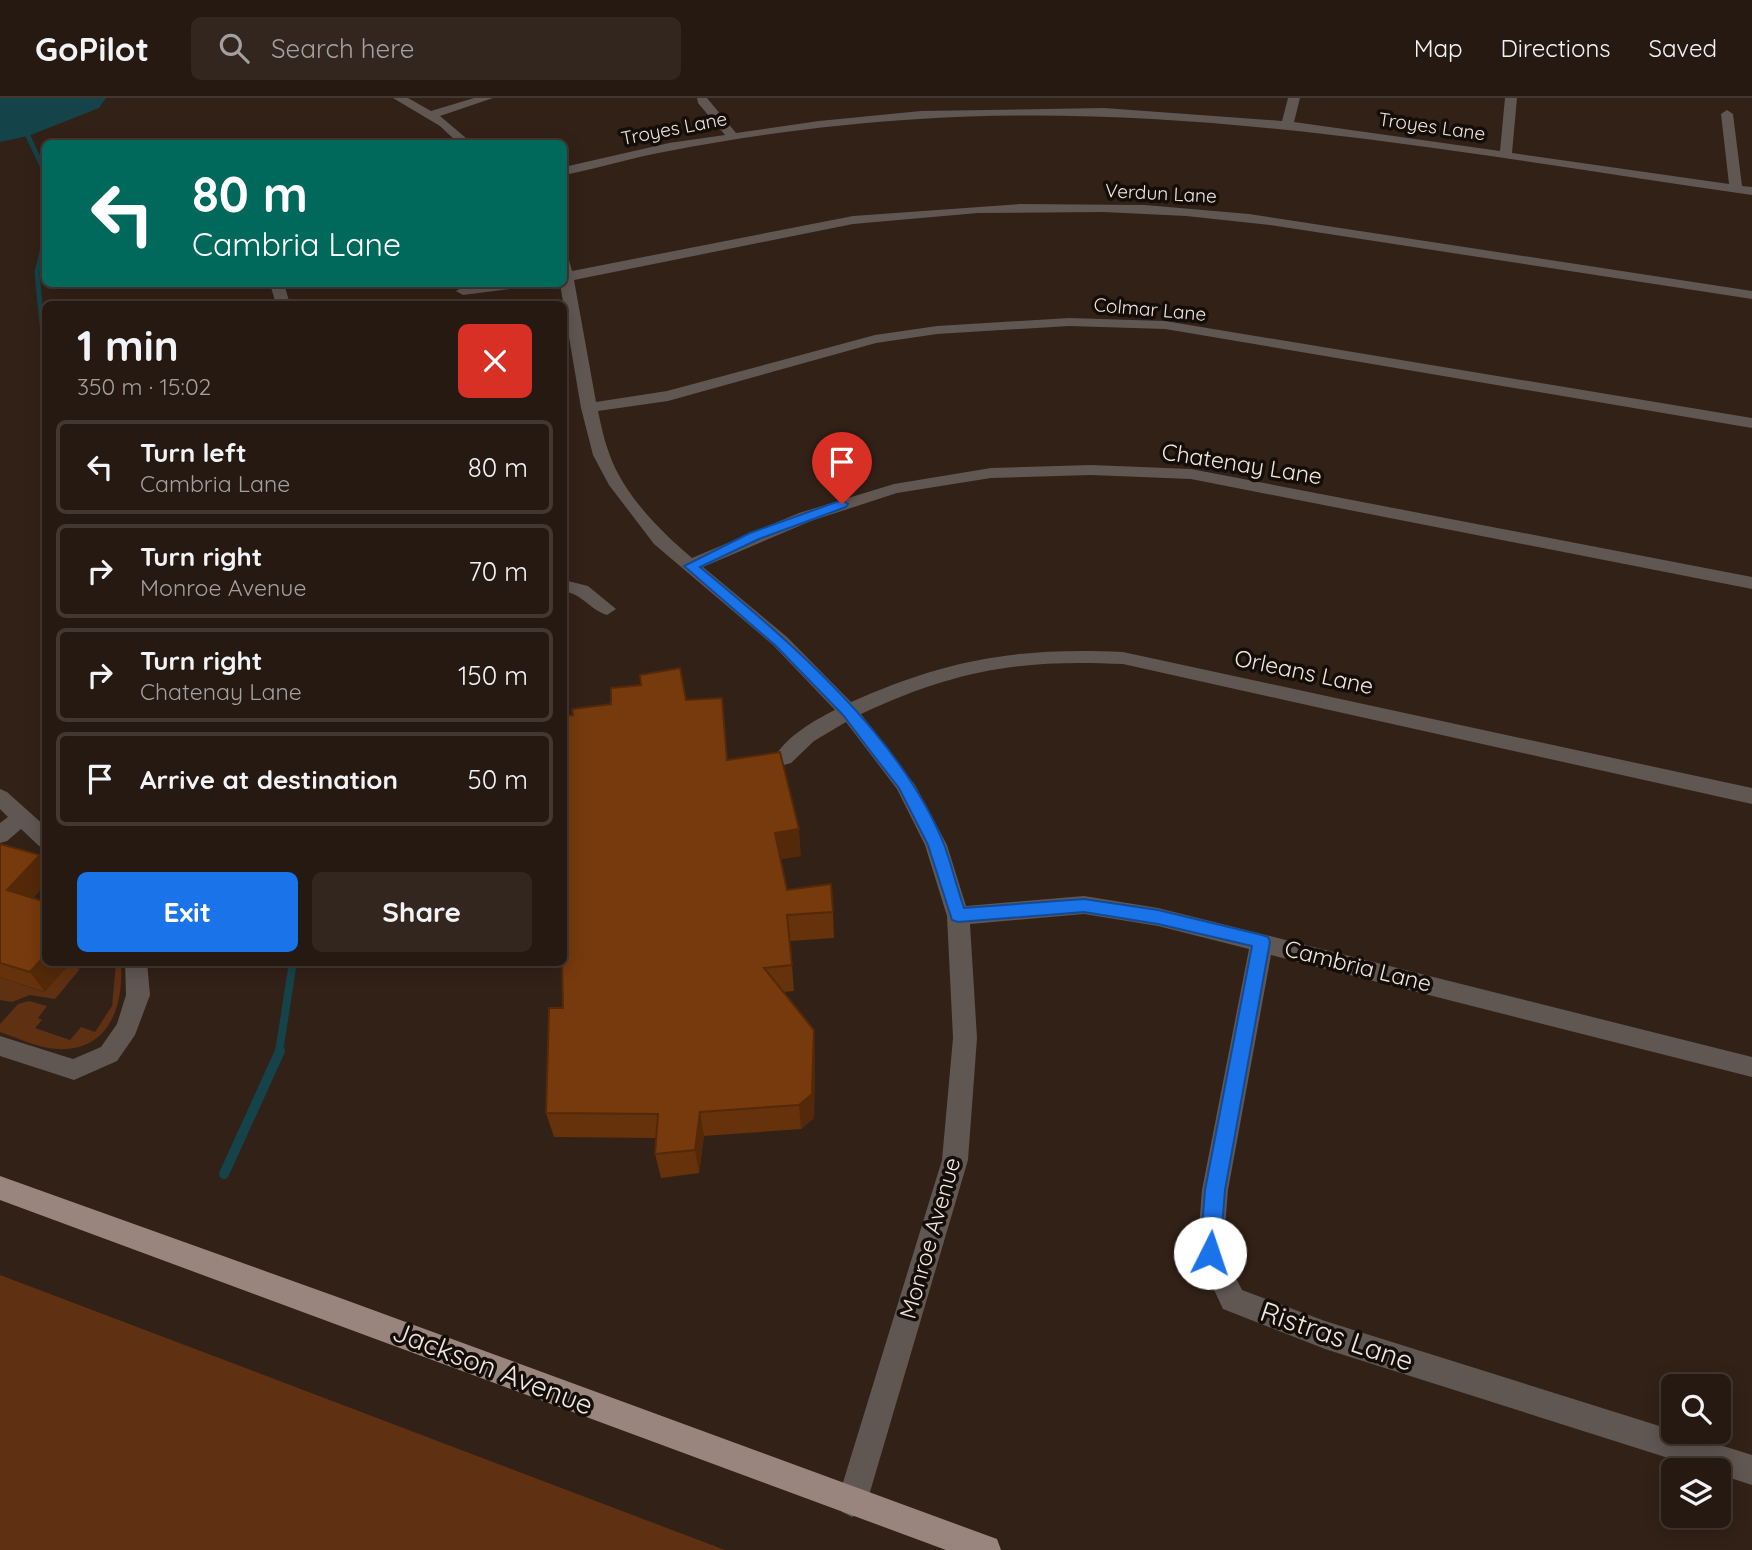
<!DOCTYPE html>
<meta charset="utf-8">
<style>
:root{--surface:#261911;--page:#32261f;--text:#f1f3f6;--muted:#a4a09f;--line:#423831;--accent:#1a73e8}
body{margin:0;font-family:Quicksand,sans-serif;background:var(--page);color:var(--text);height:100vh;display:flex;flex-direction:column;font-size:26px;white-space:nowrap}
*{box-sizing:border-box;margin:0}
p{font-size:23px;color:var(--muted)}
.icon{flex:none;width:38px;height:38px;fill:none;stroke:currentColor;stroke-width:2;stroke-linecap:round;stroke-linejoin:round}
.map{position:relative;flex:1;overflow:hidden}
.sheet{position:absolute;left:42px;top:203px;width:525px;height:665px;display:flex;flex-direction:column;background:var(--surface);border-radius:10px;box-shadow:0 4px 18px #0003,0 0 0 2px var(--line)}
.sheet>*{flex:none}
.hud{position:absolute;left:42px;top:42px;width:525px;height:147px;border-radius:10px;box-shadow:0 4px 18px #0003,0 0 0 2px var(--line);background:#00695c;color:#fff;overflow:hidden}
.buttons{position:absolute;left:1661px;top:1276px;display:grid;gap:14px}
.buttons a{display:grid;place-items:center;width:70px;height:70px;border-radius:10px;background:var(--surface);box-shadow:0 4px 18px #0003,0 0 0 2px var(--line);font-size:35px}
.pin{position:absolute;display:grid;place-items:center;width:60px;height:60px;color:#fff;margin:-72px -30px;border-radius:50% 50% 50% 0;rotate:-45deg;box-shadow:0 0 7px #0007}
.pin .icon{rotate:45deg}
.me{position:absolute;width:77px;margin:-38px;rotate:4deg;stroke-linejoin:round;filter:drop-shadow(0 0 5px #0008)}
.turn{display:flex;align-items:center;gap:24px;height:147px;padding:0 35px;font-size:32px}
.turn .icon{width:91px;height:91px;stroke-width:2.5}
.turn b{display:block;font-size:49px;line-height:60px}
.round{display:grid;place-items:center;flex:none;width:74px;height:74px;border-radius:10px;background:var(--page)}
.headline{display:flex;align-items:center;justify-content:space-between;height:119px;padding:0 35px}
h1{font-size:42px;font-weight:700;line-height:52px}
.cta{display:flex;gap:14px;margin-top:auto;padding:14px 35px}
.cta a{flex:1;height:80px;border-radius:10px;background:var(--accent);color:#fff;font-size:28px;font-weight:700;line-height:80px;text-align:center}
.cta a+a{background:var(--page);color:var(--text)}
ul{padding:0;list-style:none}
li{display:flex;align-items:center;gap:21px;height:94px;margin:0 14px 10px;padding:0 21px;border:4px solid var(--line);border-radius:10px}
li div{flex:1}
li b{display:block;font-size:26px}
li em{font-style:normal}
header{display:flex;align-items:center;gap:42px;box-sizing:border-box;height:98px;padding:0 35px;background:var(--surface);border-bottom:2px solid var(--line)}
header strong{font-size:33px}
nav{display:flex;gap:38px;margin-inline-start:auto;font-size:24px}
.search{width:490px;height:63px;background:var(--page);display:flex;align-items:center;gap:18px;box-sizing:border-box;padding:0 24px;border-radius:10px;color:var(--muted);font-size:26px}
.map>svg:first-child{display:block}
.green{fill:#5f3011}
.water{fill:#15434a}
.lines{fill:none;stroke-linecap:round;stroke-linejoin:round}
.stream-far3{stroke:#15434a;stroke-width:5}
.stream-far2{stroke:#15434a;stroke-width:6}
.stream-far1{stroke:#15434a;stroke-width:8}
.stream{stroke:#15434a;stroke-width:10}
.minor{fill:#605652;fill-rule:evenodd}
.major{fill:#99857e;fill-rule:evenodd}
.wall{fill:#65320b}
.shaded-wall{fill:#532909}
.building{fill:#763a0d;stroke:#532909;stroke-width:2}
.route{fill:#1a73e8;stroke:#114b97;stroke-width:2}
.labels{text-anchor:middle;stroke-width:7;stroke-linejoin:round;paint-order:stroke}
.far-street-label{font-size:19px;fill:#f2e6e0;stroke:#140d08}
.street-label{font-size:23px;fill:#f2e6e0;stroke:#140d08}
.near-street-label{font-size:28px;fill:#f2e6e0;stroke:#140d08}
</style>
<header>
<strong>GoPilot</strong>
<div class="search"><svg class="icon" aria-label="search" viewBox="0 0 24 24"><circle cx="10" cy="10" r="6"/><path d="M15 15l6 6"/></svg>Search here</div>
<nav><a>Map</a><a>Directions</a><a>Saved</a></nav>
</header>
<div class="map">
<svg width="1752" height="1452" viewBox="0 0 1752 1452">
<rect width="100%" height="100%" fill="#322117"/>
<path class="green" d="M116,865H121C124,908 109,954 57,951C38,950 18,940 0,934V926L18,906L29,903L47,908L38,920L42,922L35,930L70,942L81,929L95,934L112,908Z
M68,867L80,871L55,901L30,897L12,904L0,902V879L44,894Z
M0,1177L725,1452H0Z"/>
<path class="water" d="M0,0H106L99,10L28,38L0,44Z"/>
<g class="lines">
<path class="stream-far3" d="M28,38L46,76
M44,248L37,174L46,138"/>
<path class="stream-far2" d="M43,246L46,276"/>
<path class="stream-far1" d="M279,954L293,864"/>
<path class="stream" d="M224,1076L280,953"/>
<path class="minor" d="M393,0H408L431,13L474,0H493L440,18L473,46H459L440,28Z
M697,0H707L736,35L819,23L921,13L1104,10L1282,23L1288,0H1300L1294,24L1500,53L1505,0H1517L1512,55L1729,86L1721,16L1727,12L1733,16L1742,88L1752,89V97C1477,58 1199,3 920,21C837,26 751,37 669,53C634,59 599,70 564,77V69L669,45L725,37L698,5Z
M1020,106L1145,107L1249,116L1752,193V201L1270,127L1186,118L1103,114L978,115L853,126L574,182L596,304L667,293L875,237L937,228L1069,220L1165,223L1752,320V330L1165,231L1069,228L937,236L876,245L668,303L598,313C601,327 604,342 609,355C623,396 660,433 692,460L799,415L894,386L991,370L1091,367L1191,371L1752,479V491L1191,381L1091,377L991,380L897,395L811,423L703,469L787,539L851,604C947,561 1019,549 1123,554L1752,690V706L1123,566C1020,561 955,572 861,616L915,687L947,747L966,808L1084,798L1158,810L1752,959V979L1271,857L1228,1092L1223,1154L1242,1192L1325,1223L1752,1357V1387L1718,1376V1372H1706L1325,1251L1223,1211L1197,1155L1202,1092L1249,851L1158,828L1084,816L970,826L977,940L968,1062L867,1404L862,1414L852,1419L842,1414L837,1404L942,1062L953,940L947,818L925,747L897,691L846,624L814,643L791,665L784,667L777,665L774,660C787,638 813,623 835,612L773,547L654,446L609,387L593,357L581,310L560,186H564V161L569,162L572,173L853,118Z
M270,186H284L290,206H276Z
M488,186H524L517,190L463,197L456,193L463,189Z
M564,482L588,488L616,511L607,517C590,512 582,495 564,494Z
M0,691L7,694L46,729V750L39,748L21,731L7,743L0,745V725L8,719L0,711Z
M125,864H147L150,897L135,937L117,963L74,982L0,958V938L73,961L101,949L117,926L126,897Z"/>
<path class="major" d="M0,1078L343,1201L986,1437L997,1441L1001,1452H946L0,1102Z"/>
</g>
<path class="wall" d="M686,602L728,662L801,758L781,761L787,792L833,814L834,840L790,843L794,893L783,894L815,957L814,1020L801,1031L704,1038L699,1075L661,1080L655,1056L656,1040L554,1039L546,1015L563,910L567,783Z
M0,746L40,757L46,766V786L33,800L45,894L0,879Z"/>
<path class="shaded-wall" d="M799,731L801,758L777,762L775,735Z
M40,757L46,766V786L22,812L7,792Z
M46,856V864H70L45,894L30,874Z
M814,932L815,957L814,1020L801,1031L799,1007Z
M700,1014L704,1038L699,1075L695,1052Z"/>
<path class="building" d="M680,570L686,602L722,600L727,662L780,654L799,731L775,735L787,792L831,786L833,814L787,817L792,867L764,870L814,932L812,996L799,1007L700,1014L695,1052L655,1056L658,1016L546,1015L549,910H563L562,864H564V783H567L564,758V618L573,617L572,611L611,606V590L641,587L640,577Z
M0,746L40,757L7,792L46,804V856L30,874L0,865Z"/>
<path class="route" d="M842,402L848,406L846,409L759,441L700,469C789,543 902,638 945,749C952,769 957,790 964,810L1084,801L1158,812L1262,837L1268,839L1270,844L1225,1092L1220,1155L1217,1161L1210,1164L1203,1161L1200,1155L1205,1092L1252,848L1158,826L1084,814L958,824L952,822L928,747L899,690L871,654L843,617L775,547L684,468L750,435Z"/>
<g class="labels">
<g class="far-street-label">
<text transform="translate(1432 28) rotate(8)" y="7">Troyes Lane</text>
<text transform="translate(674 30) rotate(-11)" y="7">Troyes Lane</text>
<text transform="translate(1161 95) rotate(3)" y="7">Verdun Lane</text>
<text transform="translate(1150 211) rotate(5)" y="7">Colmar Lane</text>
</g>
<g class="street-label">
<text transform="translate(1242 366) rotate(9)" y="8">Chatenay Lane</text>
<text transform="translate(1304 574) rotate(12)" y="8">Orleans Lane</text>
<text transform="translate(1358 868) rotate(14)" y="8">Cambria Lane</text>
<text transform="translate(930 1140) rotate(-74)" y="8">Monroe Avenue</text>
</g>
<g class="near-street-label">
<text transform="translate(1337 1238) rotate(19)" y="10">Ristras Lane</text>
<text transform="translate(493 1270) rotate(21)" y="10">Jackson Avenue</text>
</g>
</g>
</svg>
<div class="buttons">
<a><svg class="icon" aria-label="search" viewBox="0 0 24 24"><circle cx="10" cy="10" r="6"/><path d="M15 15l6 6"/></svg></a>
<a><svg class="icon" aria-label="layers" viewBox="0 0 24 24"><path d="M12 4l9 5-9 5-9-5zM3 14l9 5 9-5"/></svg></a>
</div>
<div class="pin" style="left:842px;top:406px;background:#d93025"><svg class="icon" aria-label="arrive" viewBox="0 0 24 24"><path d="M6 21V4h12l-3 4 3 4H6"/></svg></div>
<svg class="me" style="left:1210px;top:1155px" viewBox="-20 -20 40 40"><circle r="19" fill="#fff"/><path d="M0-13L10 11 0 6-10 11z" fill="#1a73e8"/></svg>
<div class="hud">
<div class="turn"><svg class="icon" aria-label="left" viewBox="0 0 24 24"><path d="M17 20v-9H6M10 6l-5 5 5 5"/></svg><div><b>80 m</b>Cambria Lane</div></div>
</div>
<section class="sheet">
<div class="headline"><div><h1>1 min</h1><p>350 m · 15:02</p></div><a class="round" style="background:#d93025;color:#fff"><svg class="icon" aria-label="close" viewBox="0 0 24 24"><path d="M6 6l12 12M18 6L6 18"/></svg></a></div>
<ul>
<li><svg class="icon" aria-label="left" viewBox="0 0 24 24"><path d="M17 20v-9H6M10 6l-5 5 5 5"/></svg><div><b>Turn left</b><p>Cambria Lane</p></div><em>80 m</em></li>
<li><svg class="icon" aria-label="right" viewBox="0 0 24 24"><path d="M7 20v-9h11M14 6l5 5-5 5"/></svg><div><b>Turn right</b><p>Monroe Avenue</p></div><em>70 m</em></li>
<li><svg class="icon" aria-label="right" viewBox="0 0 24 24"><path d="M7 20v-9h11M14 6l5 5-5 5"/></svg><div><b>Turn right</b><p>Chatenay Lane</p></div><em>150 m</em></li>
<li><svg class="icon" aria-label="arrive" viewBox="0 0 24 24"><path d="M6 21V4h12l-3 4 3 4H6"/></svg><div><b>Arrive at destination</b></div><em>50 m</em></li>
</ul>
<div class="cta"><a>Exit</a><a>Share</a></div>
</section>
</div>
